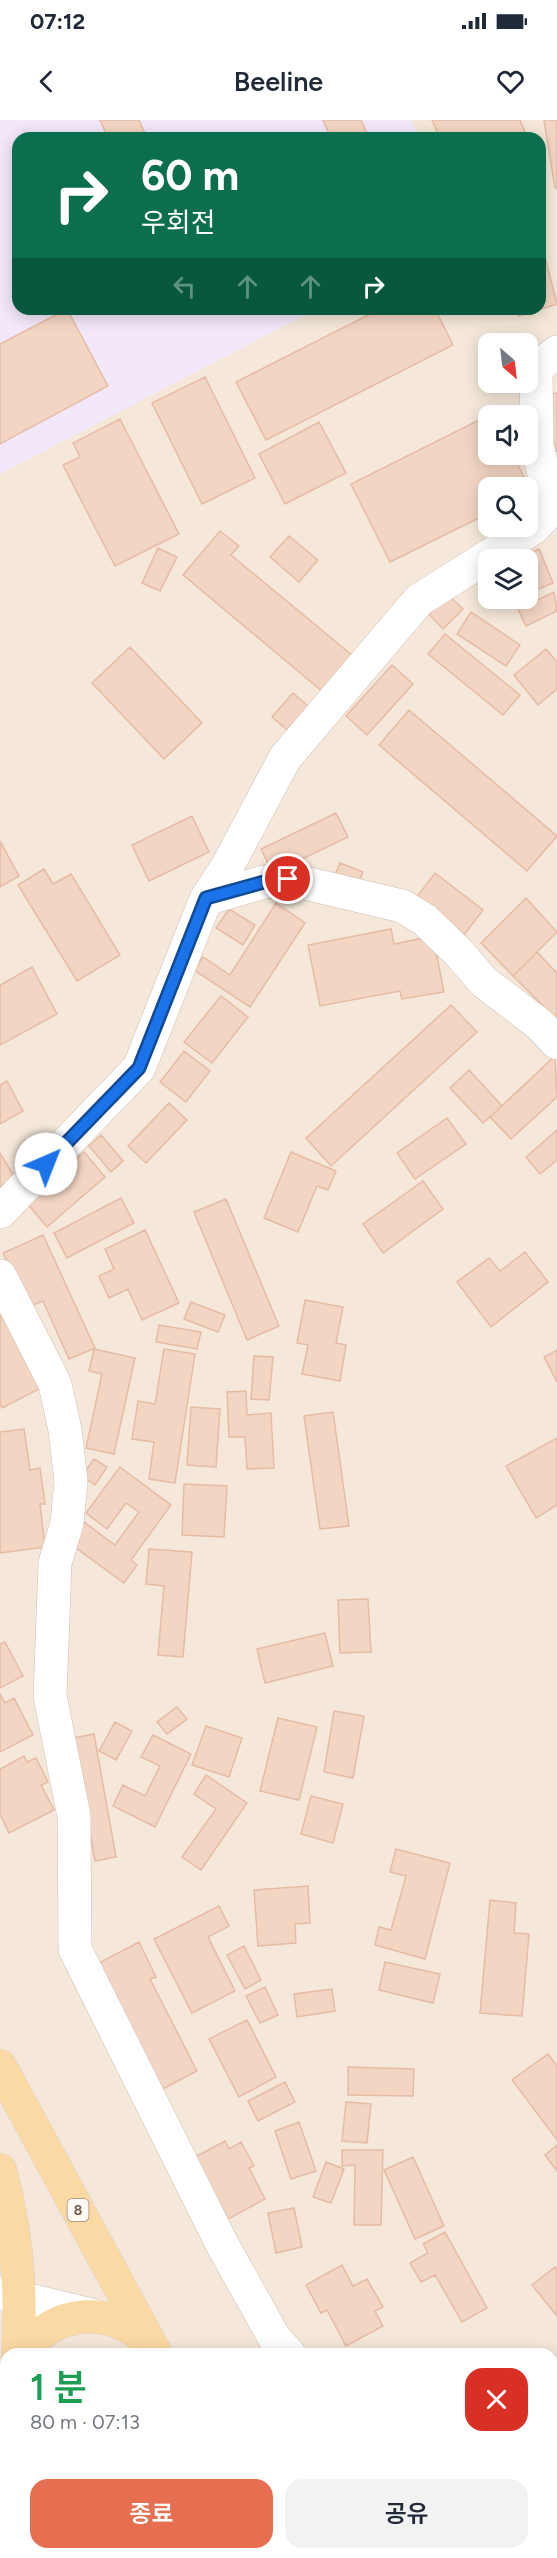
<!DOCTYPE html>
<html lang="ko">
<meta charset="utf-8">
<style>
:root{--surface:#fff;--page:#f2f2f3;--text:#1f2937;--muted:#747a83;--accent:#e76f51}
body{margin:0;font-family:Figtree,"Noto Sans KR",sans-serif;background:var(--page);color:var(--text);height:100vh;display:flex;flex-direction:column;font-size:22px;white-space:nowrap}
*{box-sizing:border-box;margin:0}
p{font-size:20px;color:var(--muted)}
.icon{flex:none;width:33px;height:33px;fill:none;stroke:currentColor;stroke-width:2;stroke-linecap:round;stroke-linejoin:round}
.map{position:relative;flex:1;overflow:hidden}
.sheet{position:absolute;left:0px;top:2228px;width:558px;height:212px;display:flex;flex-direction:column;background:var(--surface);border-radius:18px 18px 0 0;box-shadow:0 3px 15px #0003}
.sheet>*{flex:none}
.hud{position:absolute;left:12px;top:12px;width:534px;height:183px;border-radius:18px;box-shadow:0 3px 15px #0003;background:#0b6e4f;color:#fff;overflow:hidden}
.needle{width:39px;rotate:152deg}
.tools{position:absolute;left:478px;top:213px;display:grid;gap:12px}
.tools a{display:grid;place-items:center;width:60px;height:60px;border-radius:12px;background:var(--surface);box-shadow:0 3px 15px #0003;font-size:30px}
.pin{position:absolute;display:grid;place-items:center;width:51px;height:51px;color:#fff;margin:-26px;border:3px solid #fff;border-radius:50%;box-shadow:0 2px 6px #0007}
.me{position:absolute;width:66px;margin:-33px;rotate:44deg;stroke-linejoin:round;filter:drop-shadow(0 0 4px #0008)}
.turn{display:flex;align-items:center;gap:21px;height:126px;padding:0 30px;font-size:27px}
.turn .icon{width:78px;height:78px;stroke-width:2.5}
.turn b{display:block;font-size:42px;line-height:51px}
.lanes{display:flex;align-items:center;height:57px;padding:0 30px;background:#0003;justify-content:center;gap:30px;direction:ltr}
.lanes .off{opacity:.35}
.round{display:grid;place-items:center;flex:none;width:63px;height:63px;border-radius:18px;background:var(--page)}
.head{display:flex;align-items:center;justify-content:space-between;height:102px;padding:0 30px}
h1{font-size:36px;font-weight:600;line-height:45px;color:#1e9e55}
.action{display:flex;gap:12px;margin-top:auto;padding:12px 30px}
.action a{flex:1;height:69px;border-radius:18px;background:var(--accent);color:#fff;font-size:24px;font-weight:600;line-height:69px;text-align:center}
.action a+a{background:var(--page);color:var(--text)}
.status{display:flex;justify-content:space-between;align-items:center;height:42px;padding:0 30px;background:var(--surface);direction:ltr}
.status svg{height:16px;fill:currentColor}
header{display:flex;justify-content:space-between;align-items:center;height:78px;padding:0 30px;background:var(--surface);font-size:27px;font-weight:600}
.map>svg:first-child{display:block}
.residential{fill:#f5e8da;fill-rule:evenodd}
.education{fill:#f3e8fa}
.building{fill:#f3d5c3;stroke:#e6bba3;stroke-width:1.5}
.lines{fill:none;stroke-linecap:round;stroke-linejoin:round}
.street-casing{stroke:#d1beb0;stroke-width:34}
.secondary-casing{stroke:#d6c0b0;stroke-width:34}
.primary-casing{stroke:#dad1cd;stroke-width:34}
.street{stroke:#fff;stroke-width:33}
.secondary{stroke:#fff;stroke-width:33}
.primary{stroke:#fbd9a5;stroke-width:33}
.route-casing{stroke:#114b97;stroke-width:15}
.route{stroke:#1a73e8;stroke-width:10}
.labels{text-anchor:middle;stroke-width:4.5;stroke-linejoin:round;paint-order:stroke}
.shield{fill:#fffaf3;stroke:#a28b7f;stroke-width:1.5}
.shield-label{font-size:14px;font-weight:bold;fill:#7a5c4d}
</style>
<div class="status"><b>07:12</b><svg viewBox="0 0 49 12"><path d="M0 12V9h3v3zM5 12V6h3v6zM10 12V3h3v9zM15 12V0h3v12zM26 1h20v11H26zM47 4h2v5h-2z"/></svg></div>
<header><svg class="icon" aria-label="back" viewBox="0 0 24 24"><path d="M15 5l-7 7 7 7"/></svg>Beeline<svg class="icon" aria-label="heart" viewBox="0 0 24 24"><path d="M12 20l-8-8c-3-5 5-10 8-4 3-6 11-1 8 4z"/></svg></header>
<div class="map">
<svg width="557" height="2438" viewBox="0 0 557 2438">
<rect width="100%" height="100%" fill="#fdf6ec"/>
<path class="residential" d="M0,0H557V2438H0ZM18,18H540V189H18ZM489,224H528V262H489ZM489,296H528V334H489ZM489,368H528V406H489ZM489,440H528V478H489ZM6,2234H552V2433H6Z"/>
<path class="education" d="M0,0H411L420,18H18V189H317L0,354Z"/>
<path class="building" d="M100,0H139L147,18H108Z
M323,0H361L369,18H331Z
M432,0H520L527,17L440,18Z
M544,0H557V68H555Z
M544,133L557,184L519,196L517,189H540V135Z
M67,189L108,266L0,324V224Z
M380,189H435L453,225L266,320L236,262Z
M205,257L255,358L202,384L152,283Z
M557,273V331L555,332L549,274Z
M493,293L494,296H489V334H513L531,372L528,374V368H489V393L390,442L351,364Z
M120,299L179,414L115,446L63,345L80,337L73,323Z
M319,302L346,353L285,384L259,334Z
M220,411L239,426L231,435L353,536L323,572L183,455Z
M289,416L318,440L299,462L270,437Z
M158,428L177,437L160,471L142,463Z
M539,429L553,463L528,473V440H512Z
M554,472L557,491L526,506L518,489Z
M448,475L463,489L443,509L429,494Z
M471,492L520,525L506,546L457,514Z
M445,514L520,575L503,595L428,534Z
M130,527L202,603L164,639L92,563Z
M546,529L557,542V569L538,585L514,555Z
M392,545L413,564L367,615L346,596Z
M293,573L308,586L287,610L272,597Z
M409,590L557,716L527,751L379,625Z
M336,693L348,717L273,753L261,729Z
M192,696L209,732L149,761L132,725Z
M0,721L19,756L0,767Z
M340,743L363,752L358,766L334,757Z
M44,749L53,764L71,754L120,835L77,861L18,765Z
M435,753L483,790L464,815L416,778Z
M526,778L557,812L513,856L481,823Z
M276,783L305,803L250,887L194,850L203,837L230,855Z
M229,789L255,805L243,825L216,808Z
M391,809L394,824L433,816L444,872L402,879L400,871L320,886L308,825Z
M537,832L557,853V900L513,856Z
M32,847L57,894L0,925V865Z
M221,876L248,897L212,943L184,922Z
M451,885L477,912L331,1046L306,1018Z
M184,931L210,951L186,982L160,962Z
M555,936L557,977L511,1019L490,997Z
M469,950L502,986L483,1003L450,968Z
M7,961L23,991L0,1004V965Z
M169,983L187,1000L146,1043L128,1026Z
M447,998L466,1024L415,1059L397,1033Z
M557,1010V1040L540,1054L526,1037Z
M101,1015L123,1041L111,1052L89,1026Z
M84,1032L105,1057L47,1107L26,1082Z
M291,1032L336,1051L328,1070L317,1066L298,1112L264,1098Z
M0,1033L15,1058L0,1067Z
M423,1061L443,1089L383,1133L363,1104Z
M121,1078L134,1103L67,1138L54,1113Z
M226,1079L279,1206L247,1220L194,1092Z
M145,1110L179,1183L142,1200L128,1169L109,1178L99,1156L114,1149L105,1129Z
M43,1115L95,1228L69,1239L43,1181L28,1187L3,1133Z
M525,1132L548,1162L491,1207L457,1162L489,1138L500,1151Z
M305,1180L343,1187L336,1223L346,1225L340,1261L302,1254L308,1225L297,1223Z
M191,1182L225,1195L218,1212L184,1199Z
M0,1188L41,1268L2,1288L0,1284Z
M159,1205L201,1212L197,1229L156,1222Z
M94,1229L135,1238L114,1334L86,1328L102,1254L89,1251Z
M164,1229L195,1234L175,1363L149,1359L154,1322L132,1319L138,1281L155,1284Z
M557,1230V1262L544,1237Z
M254,1236L273,1237L269,1280L251,1279Z
M246,1271L247,1295L271,1293L274,1348L247,1349L245,1317H229L227,1272Z
M191,1287L220,1289L216,1347L187,1345Z
M333,1292L349,1406L320,1409L304,1296Z
M24,1309L30,1350L40,1348L45,1384H40L45,1427L0,1433V1312Z
M557,1318V1385L536,1398L506,1346Z
M94,1339L107,1347L95,1365L82,1356Z
M120,1347L171,1385L131,1440L137,1445L124,1463L69,1423L84,1402L115,1425L139,1392L126,1383L107,1409L86,1393Z
M184,1364L227,1366L224,1417L182,1415Z
M149,1429L192,1432L183,1537L158,1535L164,1466L146,1464Z
M368,1479L371,1532L340,1533L338,1480Z
M325,1513L333,1546L265,1563L257,1529Z
M5,1522L23,1556L0,1568V1524Z
M0,1574L5,1583L14,1578L33,1615L0,1632Z
M177,1587L187,1599L167,1614L157,1602Z
M334,1591L364,1596L353,1658L324,1652Z
M278,1598L317,1607L299,1680L260,1671Z
M115,1602L132,1611L116,1640L99,1631Z
M206,1606L242,1618L229,1657L192,1645Z
M94,1614L116,1737L95,1741L73,1618Z
M153,1615L191,1634L155,1707L113,1686L123,1665L145,1676L160,1646L141,1637Z
M24,1636L27,1642L36,1638L48,1662L41,1665L54,1690L9,1713L0,1694V1649Z
M206,1655L247,1683L201,1750L182,1737L216,1689L194,1674Z
M311,1676L343,1684L333,1723L301,1714Z
M396,1729L450,1743L425,1839L375,1825L379,1807L391,1810L406,1756L390,1752Z
M308,1766L310,1803L295,1804L296,1823L258,1826L254,1770Z
M490,1780L516,1783L514,1813L529,1814L522,1896L480,1893Z
M219,1786L229,1806L208,1817L235,1871L192,1893L154,1819Z
M139,1822L156,1857L150,1859L197,1951L161,1970L97,1844Z
M244,1826L261,1860L245,1869L227,1835Z
M385,1842L440,1854L433,1883L379,1870Z
M265,1867L278,1895L260,1903L246,1876Z
M332,1869L335,1891L297,1897L294,1874Z
M247,1900L276,1957L239,1977L209,1919Z
M548,1934L557,1946V2020L512,1960Z
M348,1947L414,1949L413,1976L348,1975Z
M285,1962L295,1982L258,2001L248,1981Z
M346,1982L371,1984L367,2023L342,2021Z
M299,2002L316,2051L291,2059L275,2011Z
M225,2021L229,2029L241,2022L254,2046L249,2048L265,2079L228,2099L195,2037Z
M557,2025V2051L545,2035Z
M342,2030H383L381,2105H354L355,2045L342,2046Z
M413,2037L444,2106L415,2119L384,2050Z
M326,2042L344,2049L331,2083L313,2077Z
M294,2088L302,2127L276,2133L268,2093Z
M445,2112L487,2188L462,2202L435,2155L421,2162L410,2143L428,2133L423,2124Z
M342,2145L353,2166L367,2159L383,2187L375,2191L383,2206L346,2226L327,2190L321,2193L306,2165Z
M555,2147L557,2150V2196L532,2165Z
M375,2433H433L437,2438H378Z
M536,2433H543L547,2438H528Z"/>
<g class="lines">
<defs>
<path id="street" d="M206,779L264,762L288,759L402,786L425,800L459,833L484,862L539,904L557,923
M0,1092L139,948L206,779L227,747L285,638L419,480L533,408L546,395V362L537,326L536,248L557,232
M0,1156L55,1264L65,1310L71,1361L67,1403L55,1443L50,1576L74,1696L75,1829L222,2124L275,2219L289,2234
M455,2433L459,2438"/>
<path id="secondary" d="M0,2173L95,2196
M0,2289L6,2294"/>
<path id="primary" d="M0,1946L156,2234
M0,2050C17,2112 22,2170 18,2234
M26,2234C47,2188 118,2185 147,2223
M120,2433L124,2438
M257,2433L260,2438"/>
</defs>
<use href="#street" class="street-casing"/>
<use href="#secondary" class="secondary-casing"/>
<use href="#primary" class="primary-casing"/>
<use href="#street" class="street"/>
<use href="#secondary" class="secondary"/>
<use href="#primary" class="primary"/>
</g>
<g class="lines">
<defs>
<path id="route" d="M46,1044L139,948L206,778L264,762L288,759"/>
</defs>
<use href="#route" class="route-casing"/>
<use href="#route" class="route"/>
</g>
<g class="labels">
<rect class="shield" x="67.5" y="2079" width="21" height="22" rx="4.5"/>
<g class="shield-label">
<text x="78" y="2095">8</text>
</g>
</g>
</svg>
<div class="tools">
<a><svg class="needle" viewBox="-14 -14 28 28"><path d="M0-13l5 13h-10z" fill="#e53935"/><path d="M0 13l5-13h-10z" fill="#747a83"/></svg></a>
<a><svg class="icon" aria-label="sound" viewBox="0 0 24 24"><path d="M4 9h4l5-4v14l-5-4H4zM17 9q2 3 0 6"/></svg></a>
<a><svg class="icon" aria-label="search" viewBox="0 0 24 24"><circle cx="10" cy="10" r="6"/><path d="M15 15l6 6"/></svg></a>
<a><svg class="icon" aria-label="layers" viewBox="0 0 24 24"><path d="M12 4l9 5-9 5-9-5zM3 14l9 5 9-5"/></svg></a>
</div>
<div class="pin" style="left:288px;top:759px;background:#d93025"><svg class="icon" aria-label="arrive" viewBox="0 0 24 24"><path d="M6 21V4h12l-3 4 3 4H6"/></svg></div>
<svg class="me" style="left:46px;top:1044px" viewBox="-20 -20 40 40"><circle r="19" fill="#fff"/><path d="M0-13L10 11 0 6-10 11z" fill="#1a73e8"/></svg>
<div class="hud">
<div class="turn"><svg class="icon" aria-label="right" viewBox="0 0 24 24"><path d="M7 20v-9h11M14 6l5 5-5 5"/></svg><div><b>60 m</b>우회전</div></div>
<div class="lanes"><svg class="icon off" aria-label="left" viewBox="0 0 24 24"><path d="M17 20v-9H6M10 6l-5 5 5 5"/></svg><svg class="icon off" aria-label="ahead" viewBox="0 0 24 24"><path d="M12 20V5M6 11l6-6 6 6"/></svg><svg class="icon off" aria-label="ahead" viewBox="0 0 24 24"><path d="M12 20V5M6 11l6-6 6 6"/></svg><svg class="icon" aria-label="right" viewBox="0 0 24 24"><path d="M7 20v-9h11M14 6l5 5-5 5"/></svg></div>
</div>
<section class="sheet">
<div class="head"><div><h1>1 분</h1><p>80 m · 07:13</p></div><a class="round" style="background:#d93025;color:#fff"><svg class="icon" aria-label="close" viewBox="0 0 24 24"><path d="M6 6l12 12M18 6L6 18"/></svg></a></div>
<div class="action"><a>종료</a><a>공유</a></div>
</section>
</div>
